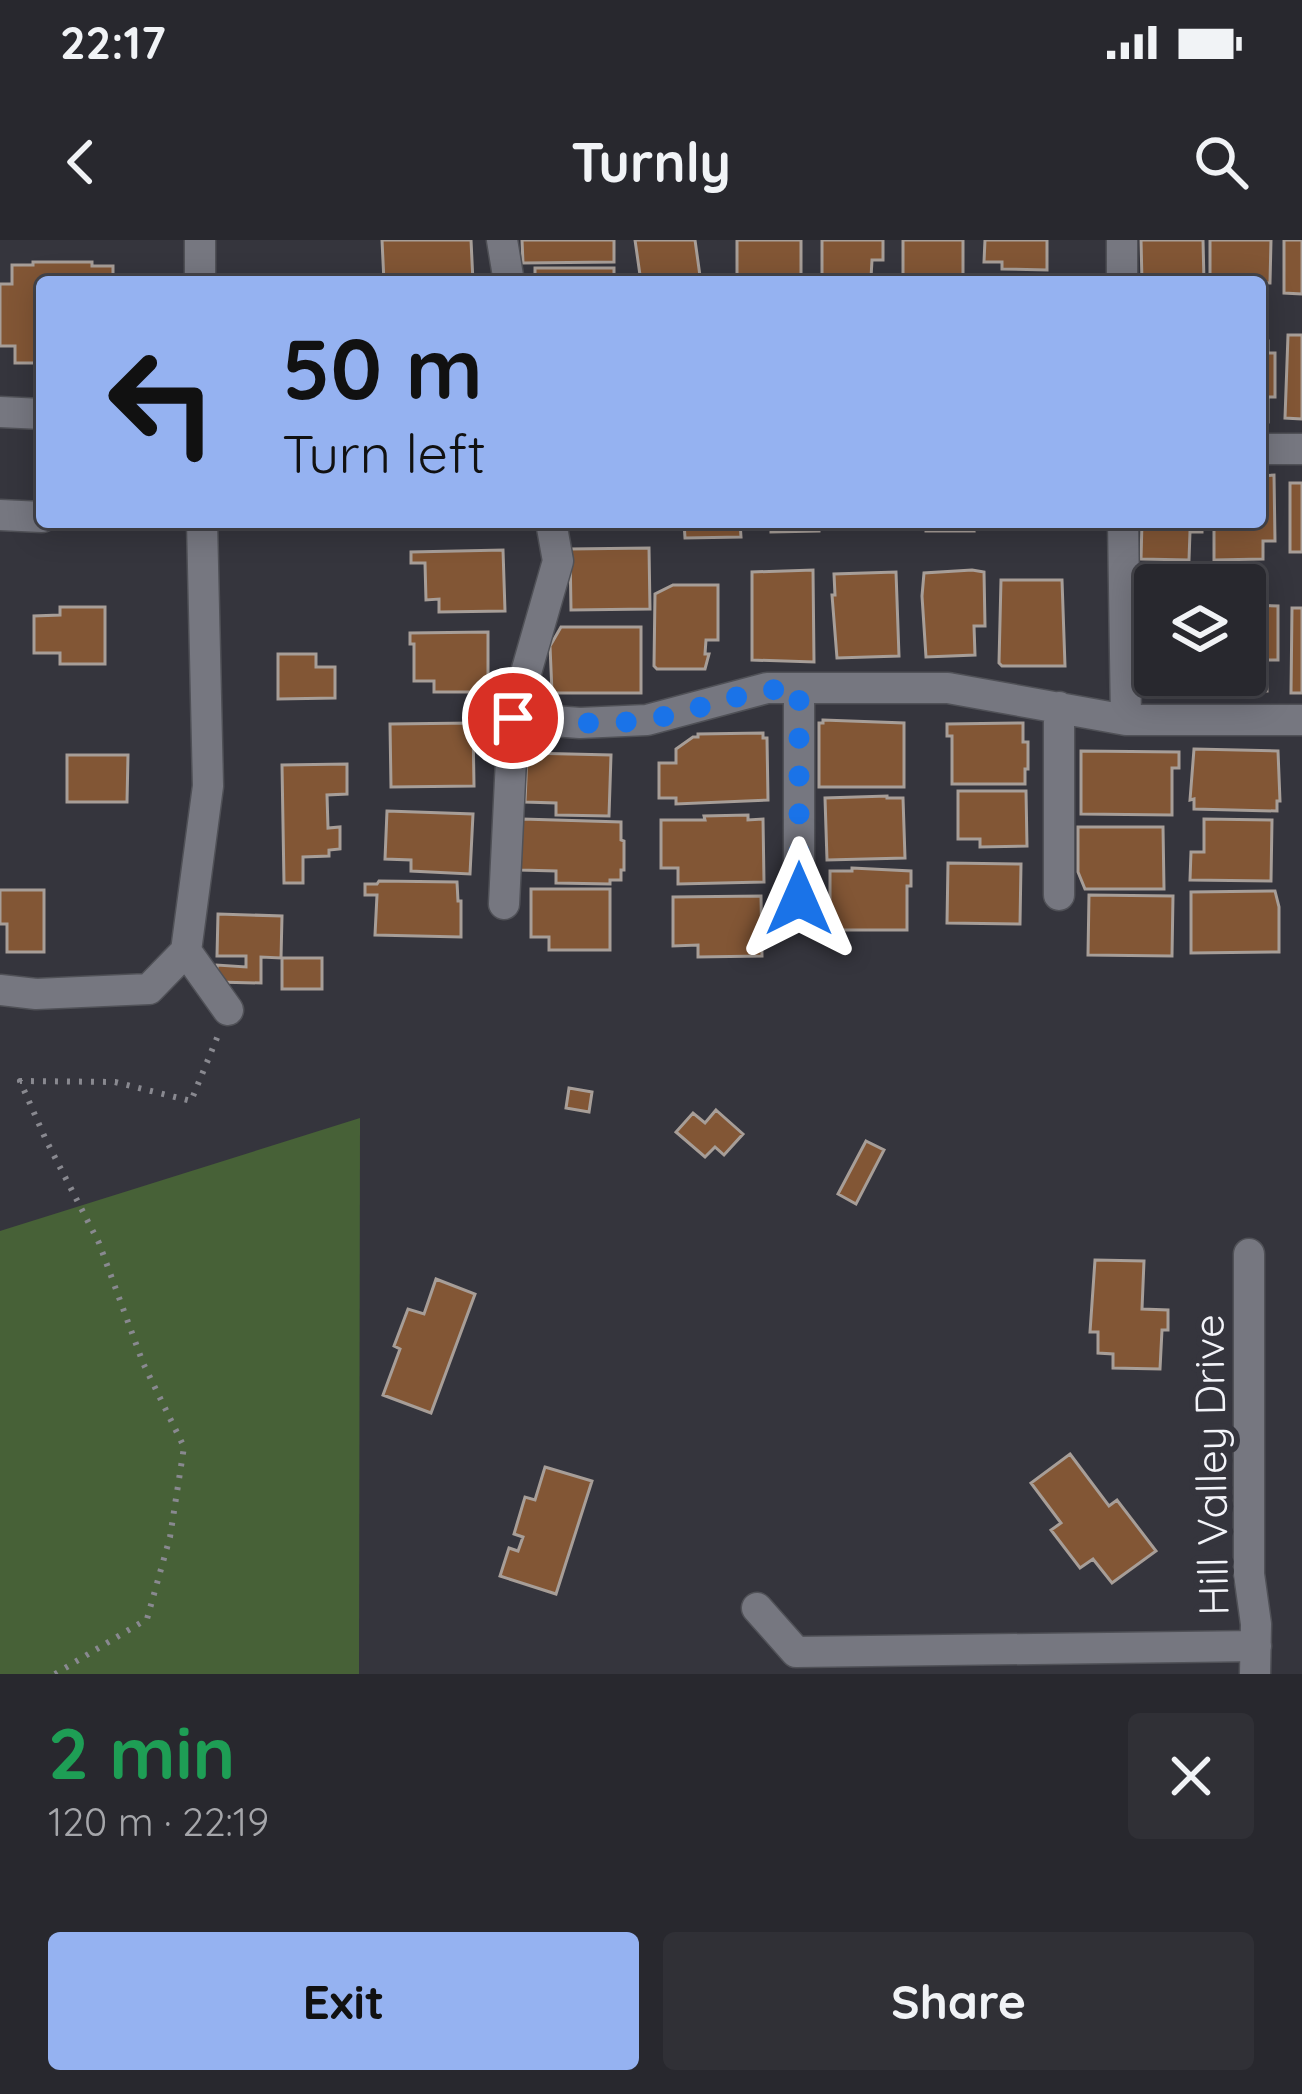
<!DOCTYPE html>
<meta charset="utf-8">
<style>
:root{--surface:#28282e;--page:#303036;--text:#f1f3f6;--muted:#a5a6aa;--line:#44444a;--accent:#95b2f1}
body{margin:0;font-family:Quicksand,sans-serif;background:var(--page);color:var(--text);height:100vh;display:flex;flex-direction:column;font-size:45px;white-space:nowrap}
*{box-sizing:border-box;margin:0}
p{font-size:39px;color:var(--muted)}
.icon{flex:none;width:66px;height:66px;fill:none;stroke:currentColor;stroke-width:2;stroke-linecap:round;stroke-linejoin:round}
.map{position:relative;height:1434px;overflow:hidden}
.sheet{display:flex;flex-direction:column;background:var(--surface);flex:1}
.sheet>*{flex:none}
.guide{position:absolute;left:36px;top:36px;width:1230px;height:252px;border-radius:12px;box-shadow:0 6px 30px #0003,0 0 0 3px var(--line);background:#95b2f1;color:#111;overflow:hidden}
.buttons{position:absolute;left:1134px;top:324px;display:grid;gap:24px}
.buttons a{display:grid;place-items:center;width:132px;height:132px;border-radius:12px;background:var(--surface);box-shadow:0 6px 30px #0003,0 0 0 3px var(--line);font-size:60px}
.pin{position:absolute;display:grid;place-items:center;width:102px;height:102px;color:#fff;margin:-51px;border:6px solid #fff;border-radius:50%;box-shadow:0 3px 12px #0007}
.me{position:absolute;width:132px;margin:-66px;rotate:0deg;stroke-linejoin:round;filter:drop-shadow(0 0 9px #0008)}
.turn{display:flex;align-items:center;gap:42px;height:252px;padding:0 48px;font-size:54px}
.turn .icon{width:156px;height:156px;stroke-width:2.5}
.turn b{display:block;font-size:84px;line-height:102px}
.round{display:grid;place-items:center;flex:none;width:126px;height:126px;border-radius:12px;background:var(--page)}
.summary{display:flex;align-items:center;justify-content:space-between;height:204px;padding:0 48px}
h1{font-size:72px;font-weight:800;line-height:90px;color:#1e9e55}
.button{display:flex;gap:24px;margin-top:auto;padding:24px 48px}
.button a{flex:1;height:138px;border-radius:12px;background:var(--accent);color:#111;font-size:48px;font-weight:800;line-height:138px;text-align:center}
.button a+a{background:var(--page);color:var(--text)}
.status{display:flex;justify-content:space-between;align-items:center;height:84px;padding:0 60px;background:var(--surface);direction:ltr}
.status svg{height:33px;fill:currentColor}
header{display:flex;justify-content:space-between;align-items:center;height:156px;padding:0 48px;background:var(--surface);font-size:54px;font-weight:800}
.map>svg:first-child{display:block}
.green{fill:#476137}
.building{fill:#825635;stroke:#a79e98;stroke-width:3}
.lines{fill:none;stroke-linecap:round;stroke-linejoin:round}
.minor-casing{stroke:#505157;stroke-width:33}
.path{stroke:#898990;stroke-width:6;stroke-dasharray:3 9;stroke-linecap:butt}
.minor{stroke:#767780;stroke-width:30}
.route{stroke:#1a73e8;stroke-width:21;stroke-dasharray:0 37.8}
.labels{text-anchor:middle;stroke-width:12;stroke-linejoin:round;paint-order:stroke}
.street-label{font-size:42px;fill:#f3f4f9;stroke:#35353d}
</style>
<div class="status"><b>22:17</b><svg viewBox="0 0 49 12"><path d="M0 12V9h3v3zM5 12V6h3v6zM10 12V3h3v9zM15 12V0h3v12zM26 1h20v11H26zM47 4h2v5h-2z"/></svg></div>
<header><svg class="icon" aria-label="back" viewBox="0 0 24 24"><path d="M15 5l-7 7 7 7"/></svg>Turnly<svg class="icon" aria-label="search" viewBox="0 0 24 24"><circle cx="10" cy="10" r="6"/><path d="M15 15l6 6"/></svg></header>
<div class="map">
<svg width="1302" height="1434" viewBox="0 0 1302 1434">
<rect width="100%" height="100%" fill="#35353d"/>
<path class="green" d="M360,878L359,1434H0V991Z"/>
<path class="building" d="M382,0H471L473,42H384Z
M522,0H614V22L523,23Z
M635,0H695L700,36L641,42Z
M737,0H801V42H737Z
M822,0H883V20H872L871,38L822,37Z
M903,0H963V41H903Z
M985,0H1047V30L1002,29V22H984Z
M1141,0H1203L1204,42H1142Z
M1210,0H1271L1270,43H1260V53V42H1210Z
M1284,0H1302V54L1284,53Z
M33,22H92V26H113V42H42V123H15V106H0V44H12V25H33Z
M535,28H614V42H535Z
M1288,95H1302V179L1285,178Z
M1260,101H1268V113H1275V157H1268V182H1260Z
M1274,235L1275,301H1263V319L1214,320V282H1260V236Z
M1290,243H1302V312H1290Z
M684,282H740L741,297L685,298Z
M771,282H819V291L771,292Z
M846,282H907V287L846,288Z
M926,282H973L974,291H926Z
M1002,282H1065V287L1002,288Z
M1142,282H1202V292H1190L1189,320L1141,319Z
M649,308L650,369L571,370L570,309Z
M503,310L505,371L439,372V359L426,360L425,323H411V312Z
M813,330L814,422L752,420V332Z
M972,330L984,332L985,386H974L975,415L926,417L922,356L924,333Z
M896,332L899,416L837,418L832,355H835L834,334Z
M1001,340H1062L1065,426H1002L999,423Z
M673,345H718V400H706L705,414H709L705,429H657L654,426L655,354Z
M1143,357H1154L1155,435H1191V451L1159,452L1142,439Z
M1245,365L1278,366V420H1266L1267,451H1218V435H1245Z
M60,367H105V424H60V413H34V376L60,375Z
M1292,368H1302V453H1291Z
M561,387H641V453H552L550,406Z
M488,392V440L484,452H434V441H414V404H410V393Z
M278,414H316V427H335V458L278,459Z
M823,480L904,483V547H819V483H823Z
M473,483L474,546L391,547L390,484Z
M1023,483V502H1028V529H1025V544H952V496H947V484Z
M763,493V498H767L768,560L676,564V558H659V523H676V509L693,497H698V494Z
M1194,509L1278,511L1280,561H1277V571L1194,569V559L1190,560Z
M1081,511L1179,512V528H1172V575L1081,574Z
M527,513L611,515L609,576L556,575V563L525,562Z
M67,515H128L127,562H67Z
M347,524V554L327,555L328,588L340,587V609L329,610V616L303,617V643H284L282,525Z
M958,551H1026L1027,606L980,607V599H958Z
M887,556V558H903L905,618L827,620L825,558Z
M387,571L473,574L470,634L411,631V620L385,619Z
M748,575V580L763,579L764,642L678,644V628H661V580H705L704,576Z
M522,579L621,582V600L624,601V630H621V640H610V644L556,643V631L520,630Z
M1204,579L1272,580L1271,641L1190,640L1191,612H1204Z
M1078,587H1163L1164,649H1085L1078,632Z
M948,623L1021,624L1020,684L947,683Z
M852,628L911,631V646H907V690H830V631H852Z
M379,641L457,642L458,661H461V697L375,695L377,655H365V644H377Z
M531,649H610V710H549V697H531Z
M0,650H44V712H7V684H0Z
M1275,651L1279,667V712L1191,713V652Z
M1089,655L1173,656L1172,716L1088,715Z
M761,656L762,716L698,717V705L673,706V657Z
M218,674L282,676L281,718L261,717V743L217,742V725L246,727V716H217Z
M282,718H322V749H282Z
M569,848L592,852L589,872L566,868Z
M716,870L743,894L724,915L715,907L705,917L676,892L693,873L705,883Z
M866,901L884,910L856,964L838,954Z
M1095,1020L1144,1021L1142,1069L1168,1070V1090H1162L1160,1129L1113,1128V1114L1098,1113V1092H1090Z
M436,1039L475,1054L431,1173L383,1155L400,1109L394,1106L408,1069L424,1074Z
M1070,1214L1109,1266L1117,1260L1156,1311L1112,1343L1093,1319L1080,1328L1051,1290L1061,1283L1031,1243Z
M545,1227L592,1241L556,1354L500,1336L509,1308L518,1311L523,1297L514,1294L525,1257L535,1260Z"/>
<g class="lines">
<defs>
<path id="minor" d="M200,0V42
M502,0L509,42
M1122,0V42
M0,172L42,174
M1260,209H1302
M0,275L42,277
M202,282L208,546L186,711L228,770
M1123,282L1126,480
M799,448V659
M1059,467V655
M513,478L580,483L647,480L767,448H948L1126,480H1302
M504,664L513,478L558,321L551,282
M0,750L36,754L149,749L186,711
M1249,1014V1334L1256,1384L1255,1434
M757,1368L796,1412L1256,1406"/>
</defs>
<use href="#minor" class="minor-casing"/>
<path class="path" d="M55,1434L147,1379L170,1297L184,1207L143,1123L99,1003L46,900L20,841L115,842L191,861L219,793"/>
<use href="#minor" class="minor"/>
</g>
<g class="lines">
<path class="route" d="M513,478C557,482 600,486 644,480C697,473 743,448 799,448V659"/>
</g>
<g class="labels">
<g class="street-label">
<text transform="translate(1211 1225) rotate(-91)" y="15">Hill Valley Drive</text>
</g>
</g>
</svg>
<div class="buttons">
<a><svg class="icon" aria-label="layers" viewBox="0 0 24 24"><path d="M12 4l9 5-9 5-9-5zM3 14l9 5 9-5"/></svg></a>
</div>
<div class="pin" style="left:513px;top:478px;background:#d93025"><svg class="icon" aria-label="arrive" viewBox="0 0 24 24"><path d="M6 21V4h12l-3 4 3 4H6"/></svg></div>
<svg class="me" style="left:799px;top:659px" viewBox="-20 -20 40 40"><path d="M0-17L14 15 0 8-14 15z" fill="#1a73e8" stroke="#fff" stroke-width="4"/></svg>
<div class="guide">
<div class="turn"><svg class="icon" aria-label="left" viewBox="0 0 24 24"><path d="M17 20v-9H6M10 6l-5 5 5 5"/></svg><div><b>50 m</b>Turn left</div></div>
</div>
</div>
<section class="sheet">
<div class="summary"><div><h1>2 min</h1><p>120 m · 22:19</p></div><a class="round"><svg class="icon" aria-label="close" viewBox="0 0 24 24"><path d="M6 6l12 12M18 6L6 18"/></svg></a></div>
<div class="button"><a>Exit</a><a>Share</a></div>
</section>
